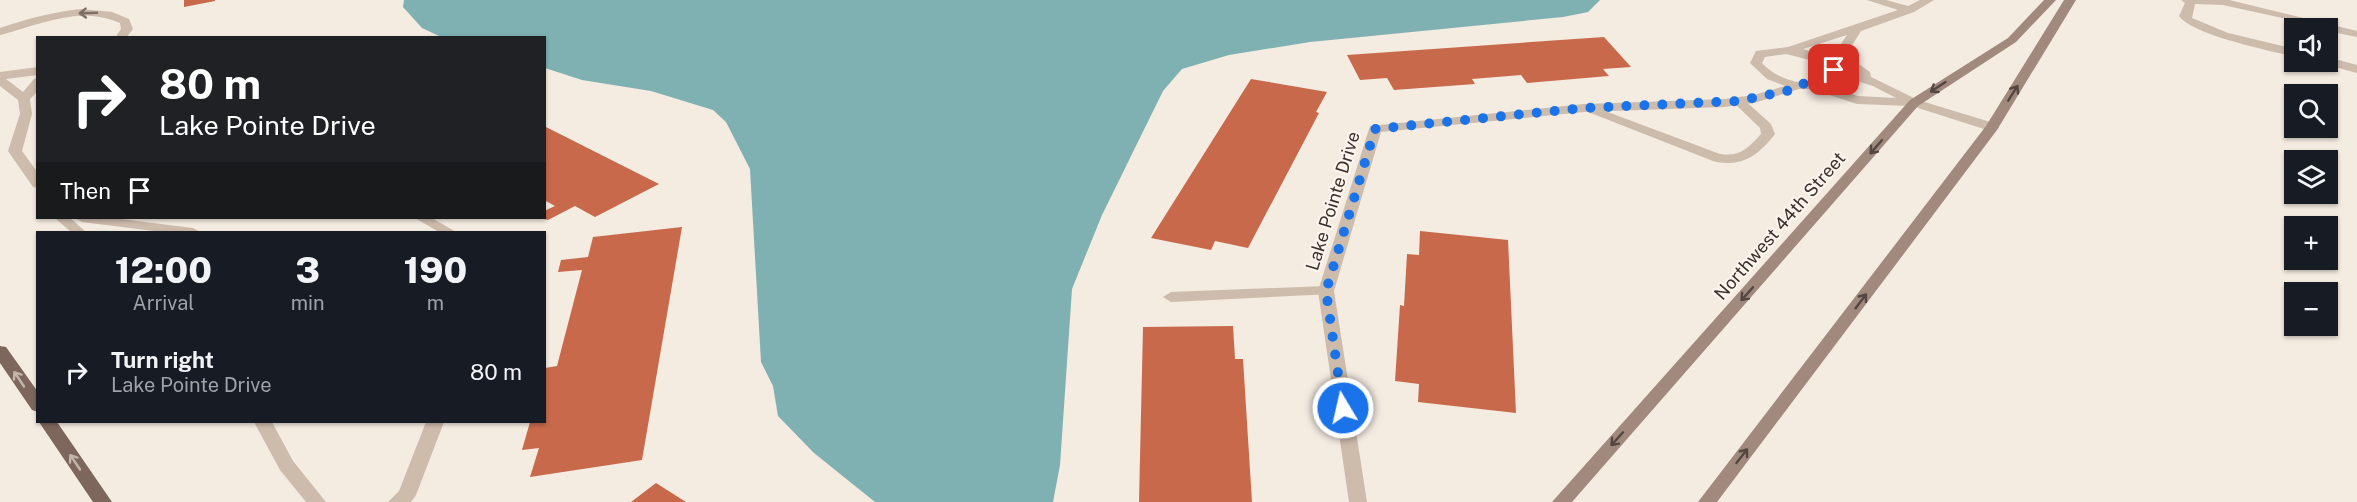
<!DOCTYPE html>
<meta charset="utf-8">
<style>
:root{--surface:#171b24;--page:#242831;--text:#f1f3f6;--muted:#9ea1a6}
body{margin:0;font-family:"Public Sans",sans-serif;background:var(--page);color:var(--text);height:100vh;display:flex;flex-direction:column;font-size:22px;white-space:nowrap}
*{box-sizing:border-box;margin:0}
p{font-size:20px;color:var(--muted)}
.icon{flex:none;width:33px;height:33px;fill:none;stroke:currentColor;stroke-width:2;stroke-linecap:round;stroke-linejoin:round}
.map{position:relative;flex:1;overflow:hidden}
.drawer{position:absolute;left:36px;top:231px;width:510px;height:192px;display:flex;flex-direction:column;background:var(--surface);border-radius:0px;box-shadow:0 2px 4px #0004}
.drawer>*{flex:none}
.banner{position:absolute;left:36px;top:36px;width:510px;height:183px;border-radius:0px;box-shadow:0 2px 4px #0004;background:#202124;color:#fff;overflow:hidden}
.buttons{position:absolute;left:2284px;top:18px;display:grid;gap:12px}
.buttons a{display:grid;place-items:center;width:54px;height:54px;border-radius:0px;background:var(--surface);box-shadow:0 2px 4px #0004;font-size:30px}
.pin{position:absolute;display:grid;place-items:center;width:51px;height:51px;color:#fff;margin:-26px;border-radius:12px;box-shadow:0 3px 9px #0006}
.me{position:absolute;width:66px;margin:-33px;rotate:351deg;stroke-linejoin:round;filter:drop-shadow(0 0 4px #0008)}
.turn{display:flex;align-items:center;gap:21px;height:126px;padding:0 24px;font-size:27px}
.turn .icon{width:78px;height:78px;stroke-width:2.5}
.turn b{display:block;font-size:42px;line-height:51px}
.then{display:flex;align-items:center;height:57px;padding:0 24px;background:#0003;gap:12px;font-size:22px}
.eta{display:flex;justify-content:space-evenly;align-items:center;height:102px;text-align:center}
.eta b{font-size:36px;font-weight:800;line-height:42px}
ul{padding:0;list-style:none}
li{display:flex;align-items:center;gap:18px;height:78px;padding:0 24px}
li div{flex:1}
li b{display:block;font-size:22px}
li em{font-style:normal}
.map>svg:first-child{display:block}
.water{fill:#7fb0b2}
.building{fill:#c8694b}
.lines{fill:none;stroke-linecap:round;stroke-linejoin:round}
.lane{fill:#cdbbac;fill-rule:evenodd}
.street{fill:#cdbbac;fill-rule:evenodd}
.secondary{fill:#a18a7d;fill-rule:evenodd}
.primary{fill:#7d675c;fill-rule:evenodd}
.oneway{stroke:#7d6f65}
.oneway2{stroke:#544640}
.oneway3{stroke:#c2b5ac}
.route{stroke:#1a73e8;stroke-width:10;stroke-dasharray:0 18}
.labels{text-anchor:middle;stroke-width:4.5;stroke-linejoin:round;paint-order:stroke}
.street-label{font-size:18px;fill:#3b302b;stroke:#fbf5ee}
</style>
<div class="map">
<svg width="2357" height="502" viewBox="0 0 2357 502">
<rect width="100%" height="100%" fill="#f4ebe1"/>
<path class="water" d="M404,0H1600L1588,12L1563,17L1310,42L1229,55L1182,69L1163,91L1102,215L1072,289L1060,465L1053,502H875L814,453L778,416L773,386L761,362L750,169L726,122L713,110L651,91L582,80L545,68L544,38L441,37L422,28L403,7Z"/>
<path class="building" d="M184,0H215V1L184,7Z
M1604,37L1631,67L1603,69L1609,76L1527,83L1521,75L1472,79L1475,84L1394,90L1387,78L1360,80L1347,55Z
M1251,79L1327,92L1316,112L1319,113L1248,248L1215,241L1211,250L1151,238Z
M544,126L659,184L595,217L575,206L548,220L544,219V211L555,206L544,200Z
M682,227L642,460L530,477L539,448L522,450L530,422H544V370L545,368L557,366L582,270L558,272L561,260L588,257L593,237Z
M1420,231L1508,240L1516,413L1418,402L1419,384L1395,381L1400,305L1404,306L1407,254L1419,255Z
M1233,326L1235,359H1243L1252,502H1139L1143,327Z
M656,483L686,502H631Z"/>
<g class="lines">
<path class="lane" d="M2181,0H2229L2357,31V37L2328,31V28L2223,5L2195,4L2192,18L2228,33L2295,49V57C2269,50 2194,36 2179,16L2185,3Z
M2328,57L2357,65V73L2324,64L2322,62H2328Z
M1738,97L1742,98L1771,124L1775,134C1758,156 1741,168 1713,161L1578,108L1579,105H1589L1720,154C1741,157 1748,148 1761,134L1760,128L1732,101Z
M415,218H432L456,232H439Z
M1326,286L1332,288L1334,291L1332,294L1171,302L1163,297L1171,292Z
M426,422H444L416,495L411,502H388L399,491Z"/>
<path class="street" d="M1867,0H1886L1908,6L1920,0H1934L1914,12L1861,31L1846,55L1870,72L1871,77L1918,100L1997,124L1999,127L1997,130H1987L1912,106L1857,104L1811,89H1799L1754,103L1725,107L1584,112L1381,132L1334,291L1367,502H1349L1318,291L1370,126L1584,104L1725,99L1754,95L1785,86L1767,79L1750,63L1756,51L1788,47L1898,10ZM1847,35L1833,56L1854,72C1835,66 1823,54 1803,49ZM1786,54L1818,62L1829,74C1811,91 1777,80 1762,63L1765,57ZM1841,76L1873,86L1896,98L1858,96L1827,86Z
M81,9L112,12L129,19L133,29L126,38H115L121,29L120,23C80,5 39,25 0,35V28C26,19 53,12 81,9Z
M38,67V75L6,79L23,92L34,79L38,78V91L30,99L32,114L22,151L38,173V188L33,187L8,151L20,114L18,100L0,86V72Z
M55,218H70L86,232H71Z
M75,218H113L193,228L200,232H162L82,222Z
M254,422H272L293,461L326,502H306L280,470Z"/>
<path class="secondary" d="M2044,0H2056L2016,42L1918,106L1572,502H1552L1910,100L2008,38Z
M2064,0H2076L1997,130L1717,502H1698L1986,126Z"/>
<path class="primary" d="M0,346L6,347L38,392V412L32,410L0,363Z
M39,422H57L112,502H93Z"/>
</g>
<defs><path id="oneway-shaft" d="M-6 0H5M1.5-3L5.5 0L1.5 3" fill="none" stroke-width="1.6" stroke-linecap="round" stroke-linejoin="round" transform="scale(1.5)"/></defs>
<use class="oneway" href="#oneway-shaft" transform="translate(88 13) rotate(178)"/>
<g class="oneway2">
<use href="#oneway-shaft" transform="translate(1938 87) rotate(147)"/>
<use href="#oneway-shaft" transform="translate(2013 93) rotate(-58)"/>
<use href="#oneway-shaft" transform="translate(1876 147) rotate(131)"/>
<use href="#oneway-shaft" transform="translate(1747 294) rotate(132)"/>
<use href="#oneway-shaft" transform="translate(1861 301) rotate(-53)"/>
<use href="#oneway-shaft" transform="translate(1617 439) rotate(132)"/>
<use href="#oneway-shaft" transform="translate(1742 456) rotate(-52)"/>
</g>
<g class="oneway3">
<use href="#oneway-shaft" transform="translate(19 379) rotate(-124)"/>
<use href="#oneway-shaft" transform="translate(75 462) rotate(-124)"/>
</g>
<g class="lines">
<path class="route" d="M1343,408L1326,291L1375,129L1584,108L1738,101L1787,91L1800,84L1827,82L1835,75L1834,70"/>
</g>
<g class="labels">
<g class="street-label">
<text transform="translate(1333 201) rotate(-73)" y="6">Lake Pointe Drive</text>
<text transform="translate(1780 226) rotate(-49)" y="6">Northwest 44th Street</text>
</g>
</g>
</svg>
<div class="buttons">
<a><svg class="icon" aria-label="sound" viewBox="0 0 24 24"><path d="M4 9h4l5-4v14l-5-4H4zM17 9q2 3 0 6"/></svg></a>
<a><svg class="icon" aria-label="search" viewBox="0 0 24 24"><circle cx="10" cy="10" r="6"/><path d="M15 15l6 6"/></svg></a>
<a><svg class="icon" aria-label="layers" viewBox="0 0 24 24"><path d="M12 4l9 5-9 5-9-5zM3 14l9 5 9-5"/></svg></a>
<a>+</a>
<a>−</a>
</div>
<div class="pin" style="left:1834px;top:70px;background:#d93025"><svg class="icon" aria-label="arrive" viewBox="0 0 24 24"><path d="M6 21V4h12l-3 4 3 4H6"/></svg></div>
<svg class="me" style="left:1343px;top:408px" viewBox="-20 -20 40 40"><circle r="17" fill="#1a73e8" stroke="#fff" stroke-width="3"/><path d="M0-11L8 9 0 5-8 9z" fill="#fff"/></svg>
<div class="banner">
<div class="turn"><svg class="icon" aria-label="right" viewBox="0 0 24 24"><path d="M7 20v-9h11M14 6l5 5-5 5"/></svg><div><b>80 m</b>Lake Pointe Drive</div></div>
<div class="then">Then<svg class="icon" aria-label="arrive" viewBox="0 0 24 24"><path d="M6 21V4h12l-3 4 3 4H6"/></svg></div>
</div>
<section class="drawer">
<div class="eta">
<div><b>12:00</b><p>Arrival</p></div>
<div><b>3</b><p>min</p></div>
<div><b>190</b><p>m</p></div>
</div>
<ul>
<li><svg class="icon" aria-label="right" viewBox="0 0 24 24"><path d="M7 20v-9h11M14 6l5 5-5 5"/></svg><div><b>Turn right</b><p>Lake Pointe Drive</p></div><em>80 m</em></li>
</ul>
</section>
</div>
